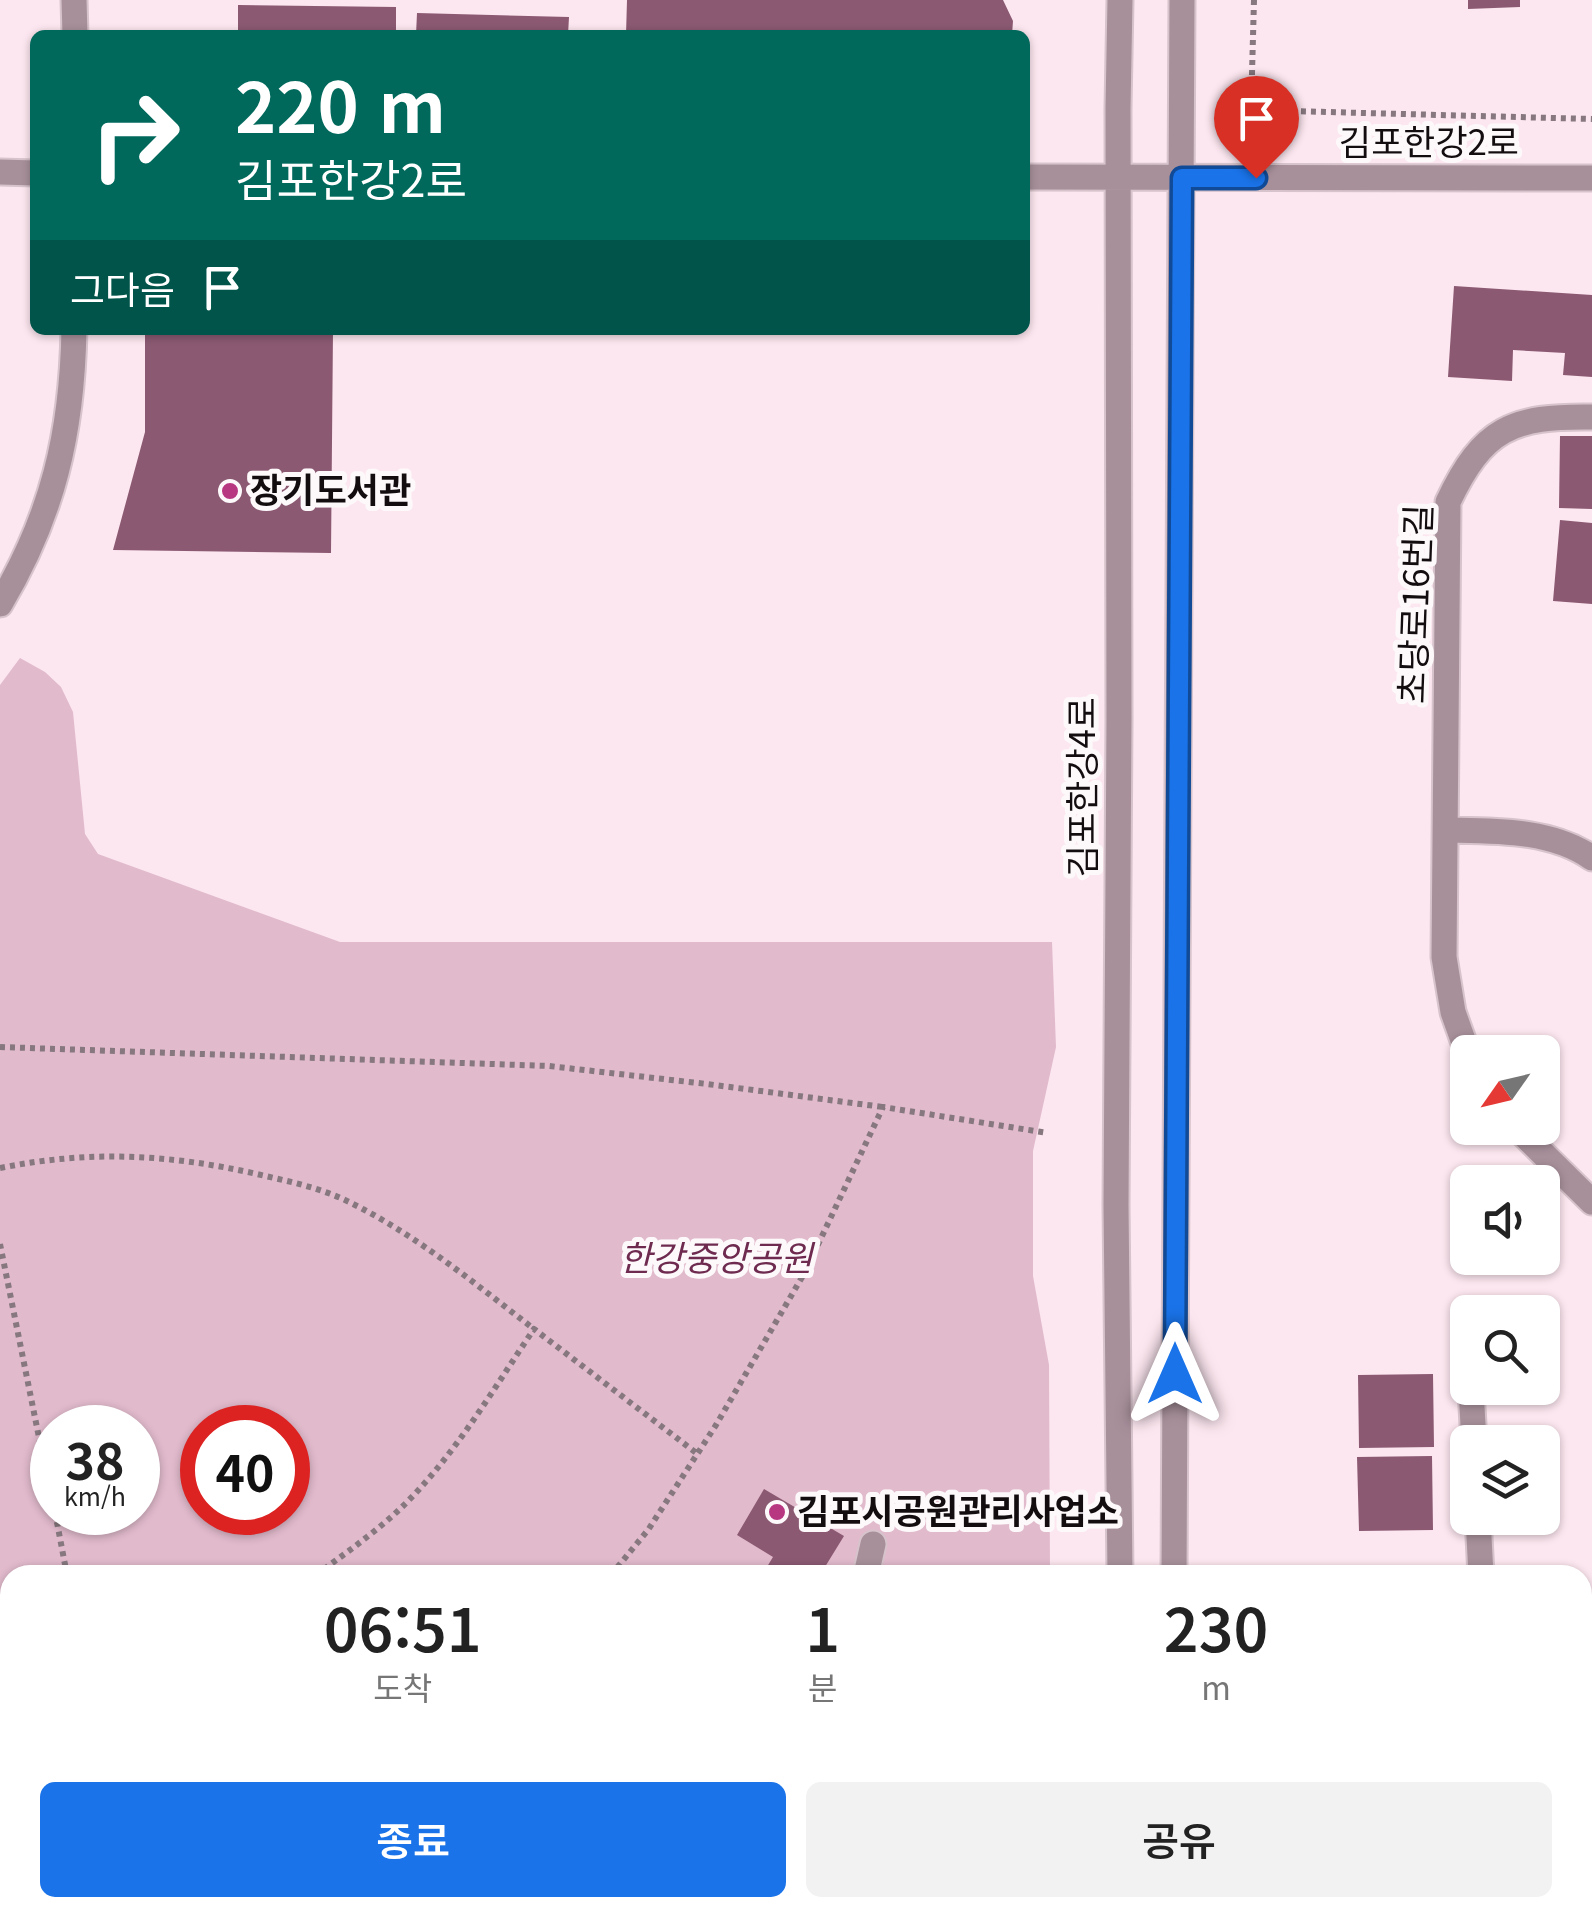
<!DOCTYPE html>
<html lang="ko">
<meta charset="utf-8">
<style>
:root{--surface:#fff;--page:#f2f2f2;--text:#222;--muted:#767676;--accent:#1a73e8}
body{margin:0;font-family:Georgia,"Noto Sans KR",serif;background:var(--page);color:var(--text);height:100vh;display:flex;flex-direction:column;font-size:38px;white-space:nowrap}
*{box-sizing:border-box;margin:0}
p{font-size:32px;color:var(--muted)}
.icon{flex:none;width:55px;height:55px;fill:none;stroke:currentColor;stroke-width:2;stroke-linecap:round;stroke-linejoin:round}
.map{position:relative;flex:1;overflow:hidden}
.panel{position:absolute;left:0px;top:1565px;width:1592px;height:352px;display:flex;flex-direction:column;background:var(--surface);border-radius:30px 30px 0 0;box-shadow:0 2px 8px #0004}
.panel>*{flex:none}
.top-card{position:absolute;left:30px;top:30px;width:1000px;height:305px;border-radius:15px;box-shadow:0 2px 8px #0004;background:#00695c;color:#fff;overflow:hidden}
.needle{width:65px;rotate:236deg}
.controls{position:absolute;left:1450px;top:1035px;display:grid;gap:20px}
.controls a{display:grid;place-items:center;width:110px;height:110px;border-radius:15px;background:var(--surface);box-shadow:0 2px 8px #0004;font-size:50px}
.speed{position:absolute;left:30px;top:1405px;display:flex;gap:20px;font-size:50px;font-weight:700;text-align:center}
.speed>*{display:grid;place-content:center;width:130px;height:130px;border-radius:50%;background:var(--surface);box-shadow:0 2px 8px #0004;line-height:1}
.speed small{font-size:25px;font-weight:400}
.speed .limit{border:15px solid #d22;background:#fff;color:#111}
.pin{position:absolute;display:grid;place-items:center;width:85px;height:85px;color:#fff;margin:-102px -42px;border-radius:50% 50% 50% 0;rotate:-45deg;box-shadow:0 0 10px #0007}
.pin .icon{rotate:45deg}
.me{position:absolute;width:110px;margin:-55px;rotate:0deg;stroke-linejoin:round;filter:drop-shadow(0 0 8px #0008)}
.turn{display:flex;align-items:center;gap:35px;height:210px;padding:0 40px;font-size:45px}
.turn .icon{width:130px;height:130px;stroke-width:2.5}
.turn b{display:block;font-size:70px;line-height:85px}
.then{display:flex;align-items:center;height:95px;padding:0 40px;background:#0003;gap:20px;font-size:38px}
.eta{display:flex;justify-content:space-evenly;align-items:center;height:170px;text-align:center}
.eta b{font-size:60px;font-weight:600;line-height:70px}
.action{display:flex;gap:20px;margin-top:auto;padding:20px 40px}
.action a{flex:1;height:115px;border-radius:15px;background:var(--accent);color:#fff;font-size:40px;font-weight:600;line-height:115px;text-align:center}
.action a+a{background:var(--page);color:var(--text)}
.map>svg:first-child{display:block}
.green{fill:#e1bacc;fill-rule:evenodd}
.building{fill:#8b5972}
.lines{fill:none;stroke-linecap:round;stroke-linejoin:round}
.minor-casing{stroke:#d7c3cb;stroke-width:29}
.path{stroke:#86787e;stroke-width:6;stroke-dasharray:5 5;stroke-linecap:butt}
.minor{stroke:#a8909b;stroke-width:25}
.route-casing{stroke:#114b97;stroke-width:25}
.route{stroke:#1a73e8;stroke-width:18}
.poi-dot{fill:#b83781;stroke:#fdf9fb;stroke-width:4}
.labels{text-anchor:middle;stroke-width:10;stroke-linejoin:round;paint-order:stroke}
.street-label{font-size:35px;fill:#140d10;stroke:#fdf9fb}
.poi-label{font-size:35px;font-weight:bold;fill:#140d10;stroke:#fdf9fb;text-anchor:start}
.park-label{font-size:35px;font-style:italic;fill:#6e2b4f;stroke:#fdf9fb}
</style>
<div class="map">
<svg width="1592" height="1916" viewBox="0 0 1592 1916">
<rect width="100%" height="100%" fill="#fce6ef"/>
<path class="green" d="M20,658L45,672L61,687L73,712L85,834L98,854L340,942H1052L1056,1047L1033,1151V1276L1049,1365L1050,1575H10V1908H1037V1916H0V685ZM52,1428H138V1512H52ZM202,1428H288V1512H202Z"/>
<path class="building" d="M627,0H1003L1013,21L1012,35H626Z
M1468,0H1520V7L1468,9Z
M238,5L396,7V35H238Z
M417,13L569,17L568,35H416Z
M1454,286L1592,295V377L1563,375L1565,353L1513,350L1512,381L1448,377Z
M145,330H333L331,553L113,550L145,432Z
M1560,436H1592V509L1559,508Z
M1560,520L1592,523V604L1553,601Z
M1433,1374L1434,1447L1359,1448L1358,1375Z
M1432,1456L1433,1530L1359,1531L1357,1457Z
M764,1489L844,1536L820,1575H762L773,1557L737,1535Z
M1346,1908H1429L1430,1916H1346Z"/>
<g class="lines">
<defs>
<path id="minor" d="M74,0L75,35
M1120,0L1118,108L1119,719L1116,1205L1120,1575
M0,172L35,173
M1025,177L1592,178
M0,604C53,515 72,433 74,330
M1446,830C1494,831 1551,829 1592,858
M1468,1054L1453,1012L1444,957L1448,502C1483,428 1512,416 1592,417
M1517,1128L1592,1202
M1471,1390L1474,1442
M1478,1518L1481,1575
M866,1575L873,1544
M1174,1575L1182,0
M1582,1675H1592
M792,1916L794,1908
M1120,1916V1908
M1172,1916V1908
M1480,1916V1908"/>
</defs>
<use href="#minor" class="minor-casing"/>
<path class="path" d="M1254,0L1251,110L1592,119
M0,1047L549,1066L707,1084L883,1107
M0,1168C90,1150 168,1154 257,1174C287,1181 317,1187 345,1200C414,1233 474,1283 534,1329
M0,1244L52,1502
M55,1512L67,1575
M316,1575C347,1552 379,1530 406,1503C457,1452 494,1388 534,1329L699,1455
M611,1575L648,1530L716,1425L805,1272L883,1107L1048,1133
M0,1652H10
M138,1908L140,1916
M208,1916L221,1908"/>
<use href="#minor" class="minor"/>
</g>
<g class="lines">
<defs>
<path id="route" d="M1175,1374L1182,178H1256"/>
</defs>
<use href="#route" class="route-casing"/>
<use href="#route" class="route"/>
</g>
<g class="poi-dot">
<circle cx="230" cy="491" r="10"/>
<circle cx="777" cy="1512" r="10"/>
</g>
<g class="labels">
<g class="street-label">
<text x="1429" y="155">김포한강2로</text>
<text transform="translate(1416 604) rotate(-88)" y="12">초당로16번길</text>
<text transform="translate(1083 787) rotate(-90)" y="12">김포한강4로</text>
</g>
<g class="poi-label">
<text x="250" y="503">장기도서관</text>
<text x="797" y="1524">김포시공원관리사업소</text>
</g>
<g class="park-label">
<text x="716" y="1271">한강중앙공원</text>
</g>
</g>
</svg>
<div class="controls">
<a><svg class="needle" viewBox="-14 -14 28 28"><path d="M0-13l5 13h-10z" fill="#e53935"/><path d="M0 13l5-13h-10z" fill="#767676"/></svg></a>
<a><svg class="icon" aria-label="sound" viewBox="0 0 24 24"><path d="M4 9h4l5-4v14l-5-4H4zM17 9q2 3 0 6"/></svg></a>
<a><svg class="icon" aria-label="search" viewBox="0 0 24 24"><circle cx="10" cy="10" r="6"/><path d="M15 15l6 6"/></svg></a>
<a><svg class="icon" aria-label="layers" viewBox="0 0 24 24"><path d="M12 4l9 5-9 5-9-5zM3 14l9 5 9-5"/></svg></a>
</div>
<div class="speed"><div>38<small>km/h</small></div><div class="limit">40</div></div>
<div class="pin" style="left:1256px;top:178px;background:#d93025"><svg class="icon" aria-label="arrive" viewBox="0 0 24 24"><path d="M6 21V4h12l-3 4 3 4H6"/></svg></div>
<svg class="me" style="left:1175px;top:1374px" viewBox="-20 -20 40 40"><path d="M0-17L14 15 0 8-14 15z" fill="#1a73e8" stroke="#fff" stroke-width="4"/></svg>
<div class="top-card">
<div class="turn"><svg class="icon" aria-label="right" viewBox="0 0 24 24"><path d="M7 20v-9h11M14 6l5 5-5 5"/></svg><div><b>220 m</b>김포한강2로</div></div>
<div class="then">그다음<svg class="icon" aria-label="arrive" viewBox="0 0 24 24"><path d="M6 21V4h12l-3 4 3 4H6"/></svg></div>
</div>
<section class="panel">
<div class="eta">
<div><b>06:51</b><p>도착</p></div>
<div><b>1</b><p>분</p></div>
<div><b>230</b><p>m</p></div>
</div>
<div class="action"><a>종료</a><a>공유</a></div>
</section>
</div>
